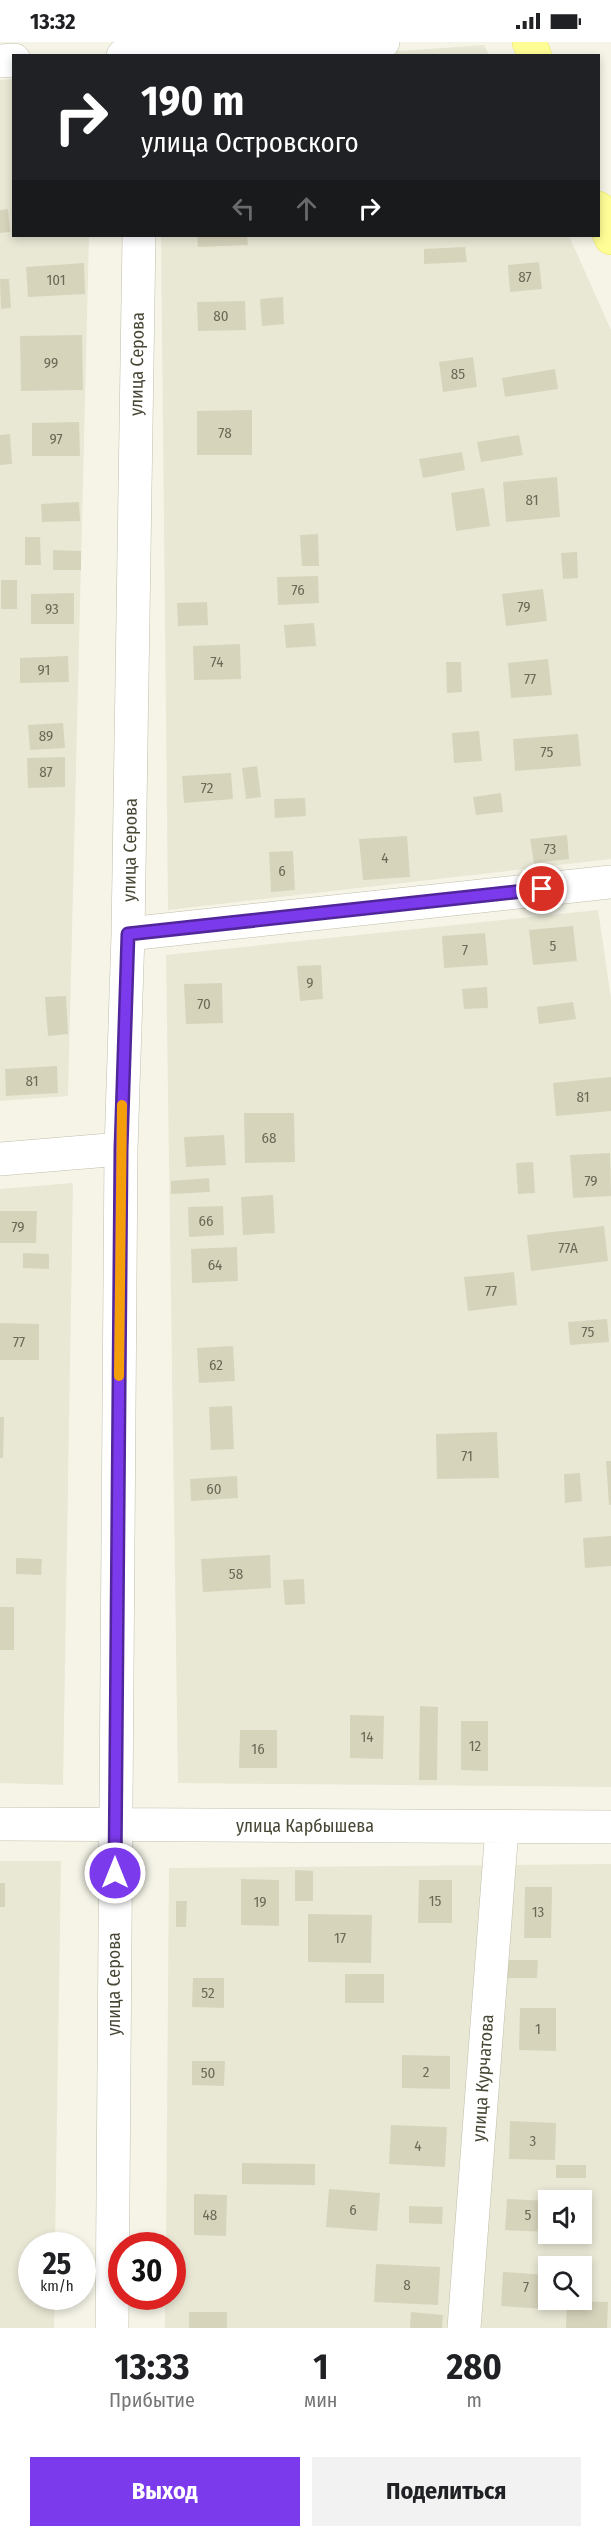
<!DOCTYPE html>
<html lang="ru">
<meta charset="utf-8">
<style>
:root{--surface:#fff;--page:#f2f2f2;--text:#202124;--muted:#757577;--accent:#7c3aed}
body{margin:0;font-family:"Fira Sans Condensed",sans-serif;background:var(--page);color:var(--text);height:100vh;display:flex;flex-direction:column;font-size:22px;white-space:nowrap}
*{box-sizing:border-box;margin:0}
p{font-size:20px;color:var(--muted)}
.icon{flex:none;width:33px;height:33px;fill:none;stroke:currentColor;stroke-width:2;stroke-linecap:round;stroke-linejoin:round}
.map{position:relative;height:2286px;overflow:hidden}
.sheet{display:flex;flex-direction:column;background:var(--surface);flex:1}
.sheet>*{flex:none}
.guide{position:absolute;left:12px;top:12px;width:588px;height:183px;border-radius:0px;box-shadow:0 3px 9px #0003;background:#202124;color:#fff;overflow:hidden}
.tools{position:absolute;left:538px;top:2148px;display:grid;gap:12px}
.tools a{display:grid;place-items:center;width:54px;height:54px;border-radius:0px;background:var(--surface);box-shadow:0 3px 9px #0003;font-size:30px}
.speed{position:absolute;left:18px;top:2190px;display:flex;gap:12px;font-size:30px;font-weight:700;text-align:center}
.speed>*{display:grid;place-content:center;width:78px;height:78px;border-radius:50%;background:var(--surface);box-shadow:0 3px 9px #0003;line-height:1}
.speed small{font-size:15px;font-weight:400}
.speed .limit{border:9px solid #d22;background:#fff;color:#111}
.pin{position:absolute;display:grid;place-items:center;width:51px;height:51px;color:#fff;margin:-26px;border:3px solid #fff;border-radius:50%;box-shadow:0 2px 6px #0007}
.me{position:absolute;width:66px;margin:-33px;rotate:0deg;stroke-linejoin:round;filter:drop-shadow(0 0 4px #0008)}
.turn{display:flex;align-items:center;gap:21px;height:126px;padding:0 30px;font-size:27px}
.turn .icon{width:78px;height:78px;stroke-width:2.5}
.turn b{display:block;font-size:42px;line-height:51px}
.lanes{display:flex;align-items:center;height:57px;padding:0 30px;background:#0003;justify-content:center;gap:30px;direction:ltr}
.lanes .off{opacity:.35}
.eta{display:flex;justify-content:space-evenly;align-items:center;height:102px;text-align:center}
.eta b{font-size:36px;font-weight:700;line-height:42px}
.action{display:flex;gap:12px;margin-top:auto;padding:12px 30px}
.action a{flex:1;height:69px;border-radius:0px;background:var(--accent);color:#fff;font-size:24px;font-weight:700;line-height:69px;text-align:center}
.action a+a{background:var(--page);color:var(--text)}
.status{display:flex;justify-content:space-between;align-items:center;height:42px;padding:0 30px;background:var(--surface);direction:ltr}
.status svg{height:16px;fill:currentColor}
.map>svg:first-child{display:block}
.residential{fill:#e9e8d5;fill-rule:evenodd}
.building{fill:#d7d4bc}
.lines{fill:none;stroke-linecap:round;stroke-linejoin:round}
.minor-casing{stroke:#c1bfa9;stroke-width:34}
.major-casing{stroke:#ece85e;stroke-width:34}
.minor{stroke:#fff;stroke-width:33}
.major{stroke:#fffe96;stroke-width:33}
.route-casing{stroke:#51269a;stroke-width:15}
.route{stroke:#7c3aed;stroke-width:10}
.slow{stroke:#f59e0b;stroke-width:10}
.labels{text-anchor:middle;stroke-width:4.5;stroke-linejoin:round;paint-order:stroke}
.number-label{font-size:15px;fill:#6c6a57}
.street-label{font-size:18px;fill:#484635;stroke:#fff}
</style>
<div class="status"><b>13:32</b><svg viewBox="0 0 49 12"><path d="M0 12V9h3v3zM5 12V6h3v6zM10 12V3h3v9zM15 12V0h3v12zM26 1h20v11H26zM47 4h2v5h-2z"/></svg></div>
<div class="map">
<svg width="611" height="2286" viewBox="0 0 611 2286">
<rect width="100%" height="100%" fill="#f5f4e7"/>
<path class="residential" d="M484,3L489,13L329,14Z
M13,37L14,194H89L68,1054L0,1059V38Z
M161,194H569L611,288V817L168,868Z
M598,868L611,956V1745L178,1741L166,913Z
M73,1141L63,1743L0,1741V1147Z
M0,1819H61L55,2203L32,2204V2254L55,2255L54,2286H0Z
M611,1822V2286H165V2255L172,2254V2204L166,2203L169,1826ZM549,2158H582V2192H549ZM549,2224H582V2258H549Z"/>
<path class="building" d="M8,167L10,190L0,191V168Z
M197,194H247L248,203L198,205Z
M465,205L467,220L424,222V207Z
M539,220L542,247L510,250L508,223Z
M84,221L85,252L28,255L26,225Z
M0,237H9L11,266L1,267Z
M283,255L284,282L262,284L260,257Z
M245,259L246,288L198,289L197,260Z
M82,293L83,348L21,349L20,294Z
M473,315L477,345L443,350L439,320Z
M555,327L558,347L505,355L502,336Z
M252,368V413H197V369Z
M79,380L80,414H32V381Z
M10,392L12,422L0,423V393Z
M519,393L523,413L481,420L477,400Z
M462,410L465,428L423,436L419,417Z
M557,435L560,475L506,480L503,440Z
M484,446L490,484L456,489L451,451Z
M79,460L80,479L42,480L41,462Z
M318,492L319,524H302L300,493Z
M25,495H40L41,523H25Z
M53,508L81,509V528H53Z
M577,510L578,536L563,537L561,511Z
M318,534L319,561L278,563L277,535Z
M1,538H17V567H1Z
M543,547L547,579L506,584L502,552Z
M74,551V582H31V552Z
M207,560L208,583L178,584L177,561Z
M314,581L316,604L286,606L284,583Z
M240,602L241,637L194,638L193,604Z
M68,614L69,640L20,641V616Z
M548,617L552,653L511,656L508,621Z
M446,620H461L462,650L447,651Z
M63,681L65,706L30,708L28,683Z
M479,689L482,719L454,721L452,691Z
M578,692L581,724L515,729L513,697Z
M65,715V745L28,746L27,716Z
M257,724L261,755L246,757L242,726Z
M231,731L233,757L184,761L182,734Z
M501,751L503,770L476,773L473,755Z
M305,756L306,774L275,776L274,757Z
M567,793L569,817L534,821L530,797Z
M407,794L410,835L363,838L359,797Z
M293,809L295,848L271,850L269,810Z
M573,884L577,919L533,923L529,888Z
M485,891L488,923L444,926L442,894Z
M321,923L323,957L300,959L297,924Z
M222,941L223,981L186,982L184,942Z
M487,945L488,966L464,967L462,947Z
M66,954L68,992L48,994L45,955Z
M573,960L576,977L539,982L537,965Z
M57,1024L58,1051L6,1054L5,1027Z
M611,1035V1069L556,1074L553,1041Z
M244,1071H294L295,1120L245,1121Z
M224,1093L226,1123L186,1125L184,1095Z
M610,1111L611,1154L573,1156L570,1113Z
M533,1120L535,1151L518,1152L516,1121Z
M209,1136L210,1150L171,1152V1139Z
M273,1153L275,1191L243,1193L241,1155Z
M223,1164L224,1193L189,1195L188,1165Z
M0,1169H37L36,1201H0Z
M604,1184L608,1219L531,1229L527,1193Z
M237,1205L238,1239L192,1241L191,1207Z
M23,1211L49,1212V1227L23,1226Z
M514,1230L517,1263L468,1269L464,1235Z
M607,1277L609,1300L570,1303L568,1280Z
M0,1281L39,1282V1318H0Z
M233,1304L235,1339L199,1341L197,1306Z
M232,1364L234,1407L211,1408L209,1365Z
M0,1375H4L3,1416H0Z
M497,1390L499,1436L437,1437L436,1392Z
M606,1419H611V1463H609Z
M580,1431L582,1459L565,1461L564,1432Z
M237,1434L238,1456L191,1459L190,1437Z
M611,1494V1524L585,1526L583,1496Z
M270,1513L271,1546L203,1550L201,1517Z
M16,1516L42,1517L41,1533L16,1532Z
M304,1537L305,1562L285,1563L283,1538Z
M0,1565H14V1608H0Z
M420,1664L438,1665L437,1738H419Z
M350,1673L384,1674L383,1717L350,1716Z
M461,1679H488V1729L461,1728Z
M240,1688H277V1726H239Z
M295,1828L313,1829V1859H295Z
M241,1837L279,1838V1884L241,1883Z
M419,1838H452V1881H418Z
M0,1841H5V1865H0Z
M525,1845H552L551,1896H524Z
M176,1859H187L186,1885H176Z
M308,1872L372,1873L371,1921L308,1920Z
M507,1918H538L537,1936H507Z
M345,1932H384V1961H345Z
M193,1936H224V1966L192,1965Z
M520,1966H556V2009L519,2008Z
M402,2013L450,2014V2047L402,2046Z
M192,2019H225L224,2044L192,2043Z
M510,2079L556,2081L555,2118L509,2117Z
M391,2083L447,2085L445,2125L389,2122Z
M242,2121L315,2122V2143L242,2142Z
M556,2123H586V2136H556Z
M329,2147L380,2151L377,2189L326,2185Z
M194,2152L227,2153L226,2194L194,2193Z
M507,2157L549,2159V2190L505,2188Z
M409,2164L443,2165L442,2182L409,2181Z
M376,2222L440,2225L438,2263L374,2260Z
M503,2230L549,2233V2258H560L559,2268L501,2264Z
M567,2259L608,2260L607,2286H566Z
M189,2270H227V2286H189Z
M411,2270L443,2273L442,2286H410Z"/>
<g class="lines">
<defs>
<path id="minor" d="M123,14L383,0
M0,19L14,18
M128,892L611,840
M0,1117L121,1107
M0,1782L611,1785
M112,2286L121,1107L128,892L139,194
M464,2286L502,1786"/>
<path id="major" d="M529,0L535,14
M598,166L611,196"/>
</defs>
<use href="#minor" class="minor-casing"/>
<use href="#major" class="major-casing"/>
<use href="#minor" class="minor"/>
<use href="#major" class="major"/>
</g>
<g class="lines">
<defs>
<path id="route" d="M115,1831L121,1107L128,892L542,847"/>
</defs>
<use href="#route" class="route-casing"/>
<use href="#route" class="route"/>
<path class="slow" d="M119,1334L122,1063"/>
</g>
<g class="labels">
<g class="number-label">
<text x="525" y="240">87</text>
<text x="56" y="243">101</text>
<text x="221" y="279">80</text>
<text x="51" y="326">99</text>
<text x="458" y="337">85</text>
<text x="225" y="396">78</text>
<text x="56" y="402">97</text>
<text x="532" y="463">81</text>
<text x="298" y="553">76</text>
<text x="524" y="570">79</text>
<text x="52" y="572">93</text>
<text x="217" y="625">74</text>
<text x="44" y="633">91</text>
<text x="530" y="642">77</text>
<text x="46" y="699">89</text>
<text x="547" y="715">75</text>
<text x="46" y="735">87</text>
<text x="207" y="751">72</text>
<text x="550" y="812">73</text>
<text x="385" y="821">4</text>
<text x="282" y="834">6</text>
<text x="553" y="909">5</text>
<text x="465" y="913">7</text>
<text x="310" y="946">9</text>
<text x="204" y="967">70</text>
<text x="32" y="1044">81</text>
<text x="583" y="1060">81</text>
<text x="269" y="1101">68</text>
<text x="591" y="1144">79</text>
<text x="206" y="1184">66</text>
<text x="18" y="1190">79</text>
<text x="568" y="1211">77А</text>
<text x="215" y="1228">64</text>
<text x="491" y="1254">77</text>
<text x="588" y="1295">75</text>
<text x="19" y="1305">77</text>
<text x="216" y="1328">62</text>
<text x="467" y="1419">71</text>
<text x="214" y="1452">60</text>
<text x="236" y="1537">58</text>
<text x="367" y="1700">14</text>
<text x="475" y="1709">12</text>
<text x="258" y="1712">16</text>
<text x="435" y="1864">15</text>
<text x="260" y="1865">19</text>
<text x="538" y="1875">13</text>
<text x="340" y="1901">17</text>
<text x="208" y="1956">52</text>
<text x="538" y="1992">1</text>
<text x="426" y="2035">2</text>
<text x="208" y="2036">50</text>
<text x="533" y="2104">3</text>
<text x="418" y="2109">4</text>
<text x="353" y="2173">6</text>
<text x="210" y="2178">48</text>
<text x="528" y="2178">5</text>
<text x="407" y="2248">8</text>
<text x="526" y="2250">7</text>
</g>
<g class="street-label">
<text transform="translate(137 322) rotate(-89)" y="6">улица Серова</text>
<text transform="translate(130 808) rotate(-89)" y="6">улица Серова</text>
<text x="305" y="1790">улица Карбышева</text>
<text transform="translate(114 1942) rotate(-90)" y="6">улица Серова</text>
<text transform="translate(483 2036) rotate(-86)" y="6">улица Курчатова</text>
</g>
</g>
</svg>
<div class="tools">
<a><svg class="icon" aria-label="sound" viewBox="0 0 24 24"><path d="M4 9h4l5-4v14l-5-4H4zM17 9q2 3 0 6"/></svg></a>
<a><svg class="icon" aria-label="search" viewBox="0 0 24 24"><circle cx="10" cy="10" r="6"/><path d="M15 15l6 6"/></svg></a>
</div>
<div class="speed"><div>25<small>km/h</small></div><div class="limit">30</div></div>
<div class="pin" style="left:542px;top:847px;background:#d93025"><svg class="icon" aria-label="arrive" viewBox="0 0 24 24"><path d="M6 21V4h12l-3 4 3 4H6"/></svg></div>
<svg class="me" style="left:115px;top:1831px" viewBox="-20 -20 40 40"><circle r="17" fill="#7c3aed" stroke="#fff" stroke-width="3"/><path d="M0-11L8 9 0 5-8 9z" fill="#fff"/></svg>
<div class="guide">
<div class="turn"><svg class="icon" aria-label="right" viewBox="0 0 24 24"><path d="M7 20v-9h11M14 6l5 5-5 5"/></svg><div><b>190 m</b>улица Островского</div></div>
<div class="lanes"><svg class="icon off" aria-label="left" viewBox="0 0 24 24"><path d="M17 20v-9H6M10 6l-5 5 5 5"/></svg><svg class="icon off" aria-label="ahead" viewBox="0 0 24 24"><path d="M12 20V5M6 11l6-6 6 6"/></svg><svg class="icon" aria-label="right" viewBox="0 0 24 24"><path d="M7 20v-9h11M14 6l5 5-5 5"/></svg></div>
</div>
</div>
<section class="sheet">
<div class="eta">
<div><b>13:33</b><p>Прибытие</p></div>
<div><b>1</b><p>мин</p></div>
<div><b>280</b><p>m</p></div>
</div>
<div class="action"><a>Выход</a><a>Поделиться</a></div>
</section>
